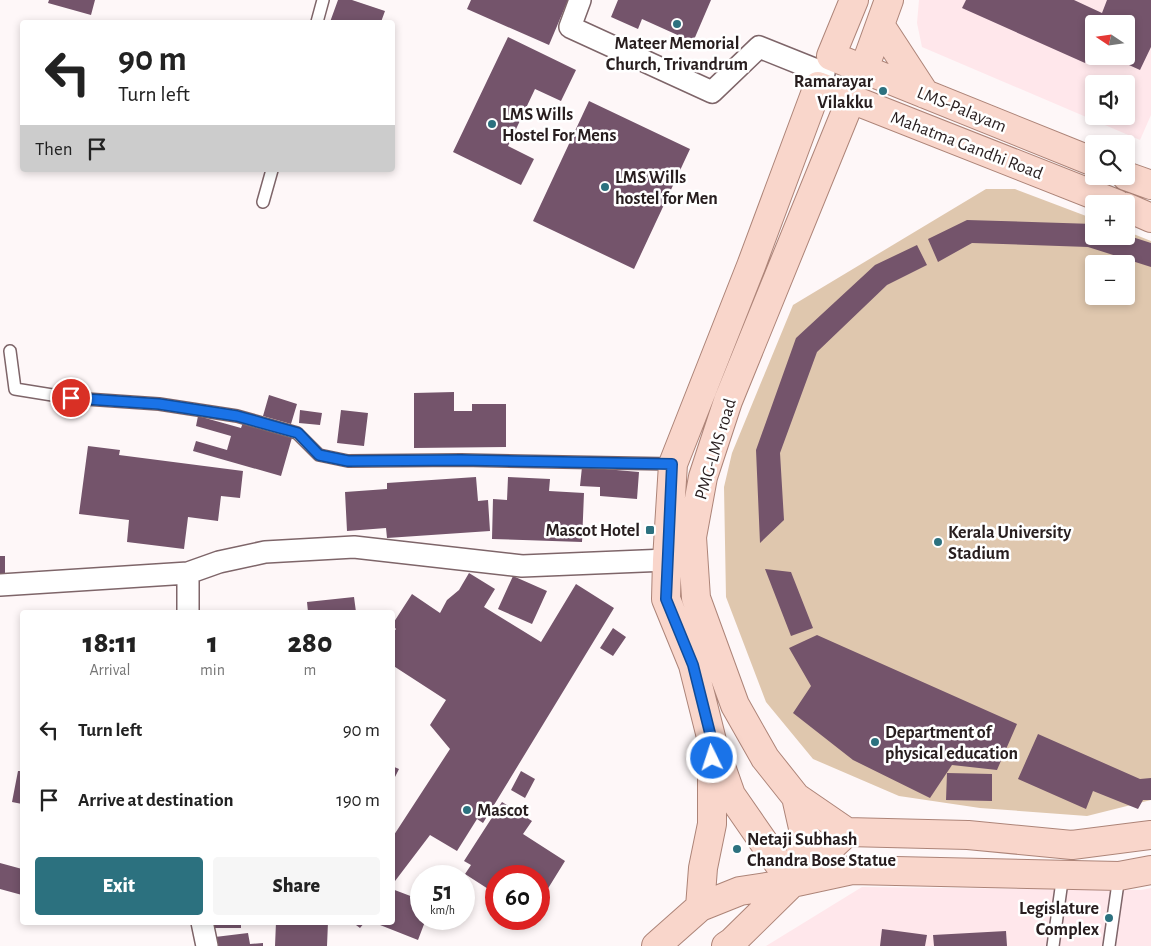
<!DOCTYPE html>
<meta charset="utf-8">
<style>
:root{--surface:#fff;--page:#f6f6f6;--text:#222;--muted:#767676;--accent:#2c717f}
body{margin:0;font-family:"Alegreya Sans",sans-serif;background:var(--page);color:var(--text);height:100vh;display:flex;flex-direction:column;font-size:19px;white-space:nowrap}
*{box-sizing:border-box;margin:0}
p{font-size:16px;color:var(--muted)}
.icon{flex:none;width:28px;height:28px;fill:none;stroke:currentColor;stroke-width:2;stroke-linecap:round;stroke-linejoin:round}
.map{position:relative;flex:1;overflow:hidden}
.sheet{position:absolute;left:20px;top:610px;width:375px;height:315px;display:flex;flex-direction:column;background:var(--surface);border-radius:5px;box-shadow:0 2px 8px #0003}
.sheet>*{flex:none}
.banner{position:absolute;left:20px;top:20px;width:375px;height:152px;border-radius:5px;box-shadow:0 2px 8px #0003;background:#fff;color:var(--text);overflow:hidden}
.needle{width:32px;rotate:283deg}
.buttons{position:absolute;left:1085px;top:15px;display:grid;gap:10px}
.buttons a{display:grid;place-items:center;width:50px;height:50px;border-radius:5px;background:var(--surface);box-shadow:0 2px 8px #0003;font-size:25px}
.speed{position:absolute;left:410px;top:865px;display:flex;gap:10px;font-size:25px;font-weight:700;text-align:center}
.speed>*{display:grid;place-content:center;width:65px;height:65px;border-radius:50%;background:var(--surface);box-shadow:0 2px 8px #0003;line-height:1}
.speed small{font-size:12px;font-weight:400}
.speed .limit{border:8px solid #d22;background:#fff;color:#111}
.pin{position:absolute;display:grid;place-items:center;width:42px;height:42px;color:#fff;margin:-21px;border:2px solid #fff;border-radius:50%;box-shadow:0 1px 5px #0007}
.me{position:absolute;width:55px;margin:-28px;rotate:356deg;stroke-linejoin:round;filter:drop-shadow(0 0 4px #0008)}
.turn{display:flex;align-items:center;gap:18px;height:105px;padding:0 15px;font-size:22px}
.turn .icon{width:65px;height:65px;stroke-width:2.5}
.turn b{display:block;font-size:35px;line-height:42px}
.then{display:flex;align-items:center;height:48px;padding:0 15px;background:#0003;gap:10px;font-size:19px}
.eta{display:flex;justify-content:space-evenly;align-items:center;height:85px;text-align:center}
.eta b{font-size:30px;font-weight:800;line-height:35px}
.primary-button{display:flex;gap:10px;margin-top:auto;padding:10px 15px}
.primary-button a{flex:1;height:58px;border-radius:5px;background:var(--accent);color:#fff;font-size:20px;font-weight:800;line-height:58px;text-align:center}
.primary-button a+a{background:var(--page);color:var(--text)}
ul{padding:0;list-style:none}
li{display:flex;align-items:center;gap:15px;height:70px;padding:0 15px}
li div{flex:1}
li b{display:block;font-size:19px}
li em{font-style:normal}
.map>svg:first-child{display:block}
.built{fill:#ffe7eb;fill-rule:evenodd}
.green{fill:#dfc7ae;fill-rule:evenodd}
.building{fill:#74546b}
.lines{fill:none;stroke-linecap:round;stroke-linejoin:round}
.lane-casing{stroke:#7e6569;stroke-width:14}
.street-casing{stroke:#7e6569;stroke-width:24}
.primary-casing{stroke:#ad8478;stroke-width:30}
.lane{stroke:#fff;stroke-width:11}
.street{stroke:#fff;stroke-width:21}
.primary{stroke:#f9d6cb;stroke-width:28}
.route-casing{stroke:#114b97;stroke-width:12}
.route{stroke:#1a73e8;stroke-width:9}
.poi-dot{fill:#2c717f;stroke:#fff;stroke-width:2}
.labels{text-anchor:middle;stroke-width:5;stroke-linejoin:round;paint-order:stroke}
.poi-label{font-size:18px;font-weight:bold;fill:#281e1f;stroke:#fff;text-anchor:start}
.street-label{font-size:18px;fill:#281e1f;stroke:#fff}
</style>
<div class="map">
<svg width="1151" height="946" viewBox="0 0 1151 946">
<rect width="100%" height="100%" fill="#fef7f8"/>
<path class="built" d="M919,0H1151V115L1140,140L922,47L917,23ZM1094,24H1126V56H1094ZM1094,84H1126V116H1094Z
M862,887L1141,890L1151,888V946H766Z"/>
<path class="green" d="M986,189H1015L1094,219V236H1126V231L1151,241V800L1087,816L980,808L899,796L813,759L766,702L726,597L724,487L732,453L793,305ZM1094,264H1126V296H1094Z"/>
<path class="building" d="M49,0H95L91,15L48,3Z
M338,0H352L385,11L381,22H330Z
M471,0H568L549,45L467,9Z
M618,0H711L693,42L642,19L638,29L611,17Z
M966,0H1074L1102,13L1107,0H1151V47L1140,70L1109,56H1126V24H1094V49L1091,48L1085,63L962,8Z
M508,37L576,70L561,101L535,89L508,146L534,159L521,185L453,152Z
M589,101L690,149L634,269L533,221Z
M967,220L1094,224V236H1126V235L1151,243V267L1088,247L972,243L938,262L928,239Z
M917,245L927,265L887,285L817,352L780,453L784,520L760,543L756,450L796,338L875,265Z
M454,392V411H472V404H506V447L414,448V393Z
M269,395L297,404L291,424L263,416Z
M300,410L322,413L320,425L299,423Z
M341,410L368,413L364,446L337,443Z
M198,416L241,428L244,420L293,434L281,476L193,451L196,441L227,450L231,436L196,426Z
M88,446L120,450L119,455L243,471L240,498L221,496L218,521L188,517L184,549L127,542L129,520L79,514Z
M582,467L639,472L637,499L600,496V487L580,486Z
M476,477L478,501L488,500L490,531L387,538L386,528L347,531L345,492L387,489V483Z
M508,477L550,479L549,491L584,493L582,542L492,539L493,499L507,500Z
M0,556H5V574L0,575Z
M765,569L791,572L813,628L791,636Z
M469,573L495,589L484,607L541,642L576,584L614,608L483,823L477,819L457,851L430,835L392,885V838L450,749L430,725L446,700L392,665V634L396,629L392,625L412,594L440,613L447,600L459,590Z
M513,576L547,591L532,624L498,609Z
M354,597L356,612H308L307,602Z
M613,628L626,637L613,656L600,648Z
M817,635L1017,724L997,770L952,765L930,798L853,760L793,713L811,686L789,648Z
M1038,734L1140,779L1151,778V800H1143L1138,809L1093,791L1086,809L1018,779Z
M392,766L399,769L392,783Z
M18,771H22V804L12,802Z
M521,771L535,779L525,798L511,790Z
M947,773L992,774V801L946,800Z
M502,802L532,821L523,834L565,861L539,903V876H496V894L465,874L471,865L464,861Z
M0,863L22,869V895L0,889Z
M392,889L421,900V919H426L418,940L375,923L392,922Z
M213,922H241V928H213Z
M276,922H328L327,946H275Z
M352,922H365L360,928Z
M882,929L927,935L925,946H880Z
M1006,931L1007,946H934L933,935Z
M248,933L250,944L263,943V946H216L215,937Z"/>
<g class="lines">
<defs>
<path id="lane" d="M317,22L323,0
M263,202L272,170
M10,351L15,389L71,398L159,404L237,416L297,433L319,455L348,461L461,460L673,464
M1053,946L1063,874
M1109,946L1119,876"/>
<path id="street" d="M580,0L570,27L712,92L759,47L824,73
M188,573V612
M0,585L188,573L219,562L265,552L354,547L522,566L667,560
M202,922L207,946"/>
<path id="primary" d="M854,0L831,56L1094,162
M880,25L925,94
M864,69L889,0
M1126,176L1151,185
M1126,207L1151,218
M796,797L847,832
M792,883L731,795L712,741L693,665L666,599L667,560L673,464L751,266L818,86L1117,204
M792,883L805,837L796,797L765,758L735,705L696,598L692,537L703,477L728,401L851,99
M700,907L703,868L712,824V760
M656,946L700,907L740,891L792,883L847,832L968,835L1072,845L1151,835
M726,946L732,942L792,883L852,870L1119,876L1151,870"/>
</defs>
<use href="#lane" class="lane-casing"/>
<use href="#street" class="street-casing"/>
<use href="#primary" class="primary-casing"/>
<use href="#lane" class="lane"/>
<use href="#street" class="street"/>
<use href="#primary" class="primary"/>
</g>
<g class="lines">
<defs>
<path id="route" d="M71,398L159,404L237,416L298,433L319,455L348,461L461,460L672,464L666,599L693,665L712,741V758"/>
</defs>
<use href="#route" class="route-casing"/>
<use href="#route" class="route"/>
</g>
<g class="poi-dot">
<circle cx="677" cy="24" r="5"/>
<circle cx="883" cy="91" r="5"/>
<circle cx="492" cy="124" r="5"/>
<circle cx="605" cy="187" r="5"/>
<rect x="645" y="525" width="10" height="10" rx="2.5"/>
<circle cx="938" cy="542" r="5"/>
<circle cx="875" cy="742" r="5"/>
<circle cx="467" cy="810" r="5"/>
<circle cx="737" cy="849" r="5"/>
<circle cx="1109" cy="918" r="5"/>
</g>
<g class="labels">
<g class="poi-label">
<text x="677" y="49" text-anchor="middle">Mateer Memorial<tspan x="677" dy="21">Church, Trivandrum</tspan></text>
<text x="873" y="87" text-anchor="end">Ramarayar<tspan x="873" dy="21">Vilakku</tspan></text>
<text x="502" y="120">LMS Wills<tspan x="502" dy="21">Hostel For Mens</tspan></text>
<text x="615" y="183">LMS Wills<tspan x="615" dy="21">hostel for Men</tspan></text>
<text x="640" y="536" text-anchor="end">Mascot Hotel</text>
<text x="948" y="538">Kerala University<tspan x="948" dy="21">Stadium</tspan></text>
<text x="885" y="738">Department of<tspan x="885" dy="21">physical education</tspan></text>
<text x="477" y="816">Mascot</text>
<text x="747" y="845">Netaji Subhash<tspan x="747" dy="21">Chandra Bose Statue</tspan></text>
<text x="1099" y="914" text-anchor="end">Legislature<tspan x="1099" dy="21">Complex</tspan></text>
</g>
<g class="street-label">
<text transform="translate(962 109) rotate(22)" y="6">LMS-Palayam</text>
<text transform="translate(967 145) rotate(21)" y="6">Mahatma Gandhi Road</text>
<text transform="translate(715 449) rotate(-73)" y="6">PMG-LMS road</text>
</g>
</g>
</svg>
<div class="buttons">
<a><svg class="needle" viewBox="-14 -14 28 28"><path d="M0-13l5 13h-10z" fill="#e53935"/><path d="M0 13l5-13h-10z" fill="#767676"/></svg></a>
<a><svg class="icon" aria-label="sound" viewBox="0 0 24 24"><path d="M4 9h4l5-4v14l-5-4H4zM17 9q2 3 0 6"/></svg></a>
<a><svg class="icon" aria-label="search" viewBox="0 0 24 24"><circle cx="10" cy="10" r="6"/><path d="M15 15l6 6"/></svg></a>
<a>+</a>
<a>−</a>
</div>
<div class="speed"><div>51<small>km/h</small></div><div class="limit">60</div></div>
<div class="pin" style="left:71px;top:398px;background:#d93025"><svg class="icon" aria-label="arrive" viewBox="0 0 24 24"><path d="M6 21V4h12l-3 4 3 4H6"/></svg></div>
<svg class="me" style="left:712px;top:758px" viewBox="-20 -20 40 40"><circle r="17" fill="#1a73e8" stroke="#fff" stroke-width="3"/><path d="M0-11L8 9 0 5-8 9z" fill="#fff"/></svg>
<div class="banner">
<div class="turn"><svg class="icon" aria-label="left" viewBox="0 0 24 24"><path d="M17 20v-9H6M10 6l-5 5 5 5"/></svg><div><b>90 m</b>Turn left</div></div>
<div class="then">Then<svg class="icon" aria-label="arrive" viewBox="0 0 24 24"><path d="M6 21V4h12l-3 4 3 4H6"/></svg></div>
</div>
<section class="sheet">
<div class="eta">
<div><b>18:11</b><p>Arrival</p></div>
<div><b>1</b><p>min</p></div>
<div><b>280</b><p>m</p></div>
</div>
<ul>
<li><svg class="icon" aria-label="left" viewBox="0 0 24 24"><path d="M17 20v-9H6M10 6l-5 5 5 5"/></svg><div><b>Turn left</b></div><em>90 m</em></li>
<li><svg class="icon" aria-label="arrive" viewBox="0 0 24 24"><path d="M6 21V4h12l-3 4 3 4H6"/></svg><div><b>Arrive at destination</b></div><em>190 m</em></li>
</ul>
<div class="primary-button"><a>Exit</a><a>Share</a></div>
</section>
</div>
